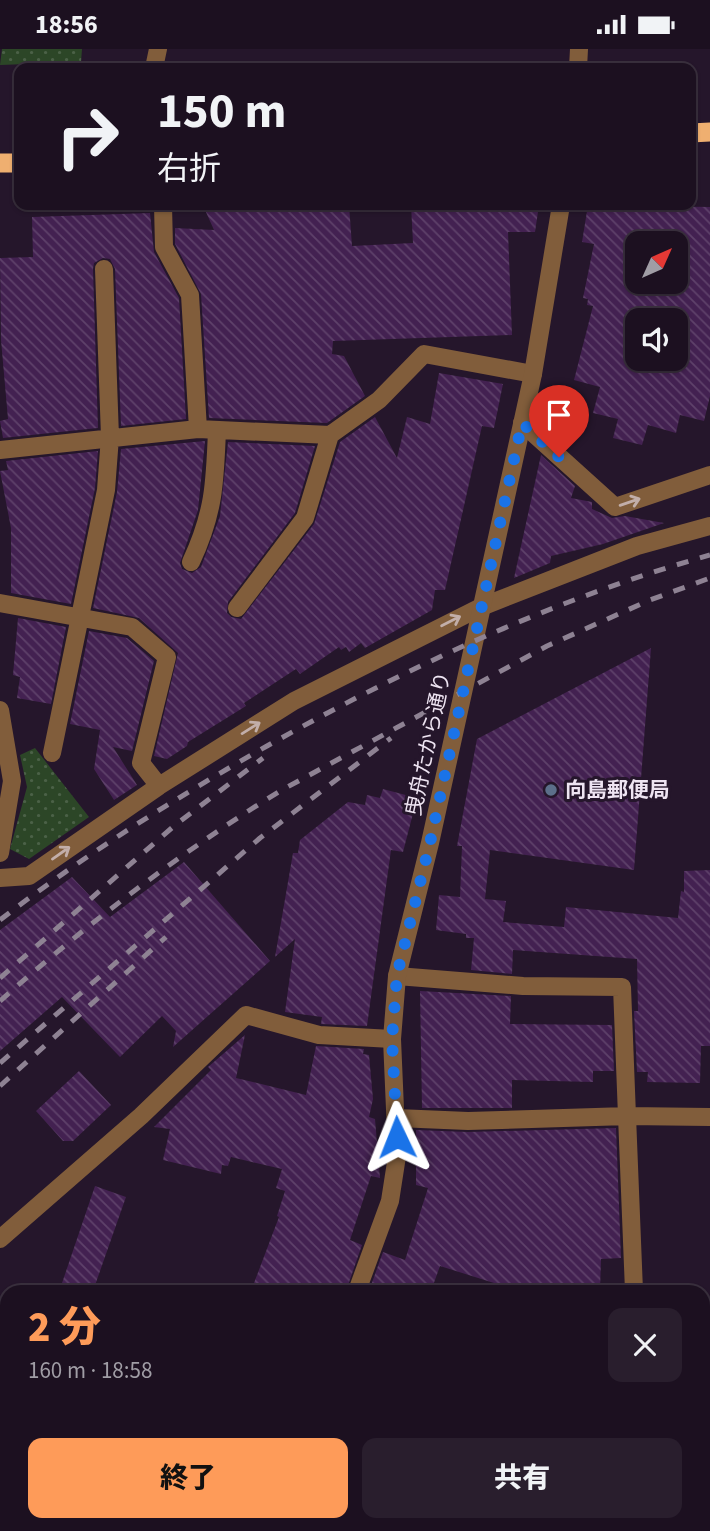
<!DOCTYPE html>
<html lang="ja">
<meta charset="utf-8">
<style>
:root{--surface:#1c1020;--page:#291e2d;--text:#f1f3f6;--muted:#a09da5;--line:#3a303e;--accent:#fe9b59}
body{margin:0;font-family:"Source Sans 3","Noto Sans JP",sans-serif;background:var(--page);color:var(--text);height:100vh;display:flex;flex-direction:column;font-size:26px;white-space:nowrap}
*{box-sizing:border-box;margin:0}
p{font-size:23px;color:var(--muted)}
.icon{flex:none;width:38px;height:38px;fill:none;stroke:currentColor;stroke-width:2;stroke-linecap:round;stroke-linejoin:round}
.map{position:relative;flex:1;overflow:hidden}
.panel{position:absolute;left:0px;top:1236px;width:710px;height:247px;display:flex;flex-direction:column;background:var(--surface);border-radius:21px 21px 0 0;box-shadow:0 2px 5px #0004,0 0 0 2px var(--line)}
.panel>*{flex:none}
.hud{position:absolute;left:14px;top:14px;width:682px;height:147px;border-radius:14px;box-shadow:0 2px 5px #0004,0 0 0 2px var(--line);background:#1c1020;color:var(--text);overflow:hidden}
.needle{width:46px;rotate:45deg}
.buttons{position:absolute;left:625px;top:182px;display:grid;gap:14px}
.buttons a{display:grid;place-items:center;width:63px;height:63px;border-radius:14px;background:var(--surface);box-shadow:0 2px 5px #0004,0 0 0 2px var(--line);font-size:35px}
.pin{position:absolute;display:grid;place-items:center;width:60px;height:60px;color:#fff;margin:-72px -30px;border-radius:50% 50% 50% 0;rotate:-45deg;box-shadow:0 0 7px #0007}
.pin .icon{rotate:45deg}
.me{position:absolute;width:77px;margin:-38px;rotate:358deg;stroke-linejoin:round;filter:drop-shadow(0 0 5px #0008)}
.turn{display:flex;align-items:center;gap:24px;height:147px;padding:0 28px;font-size:32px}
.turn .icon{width:91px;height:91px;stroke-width:2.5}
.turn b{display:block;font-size:49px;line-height:60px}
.round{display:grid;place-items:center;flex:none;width:74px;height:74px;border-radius:14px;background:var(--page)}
.head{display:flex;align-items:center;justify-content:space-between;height:119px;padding:0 28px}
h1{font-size:42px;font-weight:800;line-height:52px;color:var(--accent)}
.action{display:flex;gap:14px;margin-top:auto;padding:14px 28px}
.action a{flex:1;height:80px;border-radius:14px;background:var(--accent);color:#111;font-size:28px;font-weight:800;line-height:80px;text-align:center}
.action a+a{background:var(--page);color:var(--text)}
.status{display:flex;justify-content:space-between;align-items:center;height:49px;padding:0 35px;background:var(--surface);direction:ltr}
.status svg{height:19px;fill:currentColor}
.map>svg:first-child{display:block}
.park{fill:url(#park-dots)}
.building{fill:url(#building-back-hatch);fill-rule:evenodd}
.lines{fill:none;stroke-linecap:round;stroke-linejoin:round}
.service{stroke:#815d3b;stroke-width:18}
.minor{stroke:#815d3b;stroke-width:18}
.tertiary{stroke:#815d3b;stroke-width:18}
.trunk{stroke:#efaf70;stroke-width:19}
.rail{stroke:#8e8293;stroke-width:5;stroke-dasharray:12 12;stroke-linecap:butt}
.oneway{stroke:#c2aea9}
.route{stroke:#1a73e8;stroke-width:12;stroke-dasharray:0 21.6}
.service-dot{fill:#5c6f8a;stroke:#25162b;stroke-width:2.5}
.labels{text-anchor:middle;stroke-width:6;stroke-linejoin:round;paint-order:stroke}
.street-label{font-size:21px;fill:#eee4f2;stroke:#25162b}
.poi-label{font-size:21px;font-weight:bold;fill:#eee4f2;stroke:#25162b;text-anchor:start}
</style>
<div class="status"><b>18:56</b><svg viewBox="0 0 49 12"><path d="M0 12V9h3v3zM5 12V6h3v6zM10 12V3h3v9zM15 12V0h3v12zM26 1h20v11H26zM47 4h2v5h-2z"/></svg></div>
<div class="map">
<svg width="710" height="1482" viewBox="0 0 710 1482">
<defs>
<pattern id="park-dots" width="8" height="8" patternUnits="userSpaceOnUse" patternTransform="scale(1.75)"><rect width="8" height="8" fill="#2c4627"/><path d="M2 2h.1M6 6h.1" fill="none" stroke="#4b6147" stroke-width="1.8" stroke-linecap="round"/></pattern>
<pattern id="building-back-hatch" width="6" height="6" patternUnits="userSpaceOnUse" patternTransform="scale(1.75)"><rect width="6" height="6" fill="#432151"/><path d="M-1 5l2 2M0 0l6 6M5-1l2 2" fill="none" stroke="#5e416a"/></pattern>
</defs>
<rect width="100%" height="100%" fill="#25162b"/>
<path class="park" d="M2,0H82L81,13L0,16Z
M35,699L89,768L29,810L10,800L27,738L20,706Z"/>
<path class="building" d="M349,156L352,197L413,194L411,156H539L535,183H508L512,286L333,292L332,305L344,307L365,347L327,374L209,369L201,245L175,195V179L214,181L205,161Z
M588,156L710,158V347L704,372L680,366L676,384L648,376L642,396L613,389L618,370L593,364L600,338L574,331L593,257L587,256L588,250L583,249L594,195L582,193ZM637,194H676V233H637ZM637,271H676V310H637Z
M150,164L154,203L179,249L186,370L121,377L115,220L110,210L103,209L94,214L93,220L98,379L3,389L0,372L8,370L1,291L0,209L33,208L32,168Z
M439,324L503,335L494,379L482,377L445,541H435L432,561L365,599L361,594L349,603L346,598L341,601L339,598L300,625L296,620L244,654L246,657L188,693L187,697L167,710L154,707L178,604L139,569L93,559L117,443L121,400L205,392L198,461L180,514L182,520L192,524L201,518L220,467L228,393L315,397L295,464L228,553L227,564L231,568L241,570L314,475L340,393L375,368L397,409L407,368L430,375Z
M98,402L95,439L71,555L11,544V479L0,422L8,421L6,412Z
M541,406L575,437L571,449L592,453V460L612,469L625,467L664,474L603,495L551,507L550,514L514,529Z
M18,569L66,578L51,655L17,649L20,628L13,626Z
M89,582L127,589L154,612L132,702L113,698L137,736L114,751L94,720L100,681L70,675Z
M651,599L634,821L490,801L485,850L506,852L503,873L564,878L566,858L678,869L681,842L684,843V822L710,821V997H701L700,1034L647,1033L648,1023H637L634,962H638L637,910L513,901L512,925L471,921L474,889H466V885L436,881L439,846L460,848L462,797H457L477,690Z
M383,740L417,749L403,803L391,801L367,977L321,975L322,968L285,963L295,890L275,908L293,804H298L300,791L348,753L365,756L367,746L380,749Z
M184,813L270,912L173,998L176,982L162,967L120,1008L62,948L0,1002V881L72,828L110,868Z
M420,942L511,947L510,975L612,976L614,1022H593V1033L512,1031V1059H422Z
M245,986L236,1029L306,1046L316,997L364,1000L363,1005L369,1006L373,1050L369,1068L375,1070L380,1129L371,1127L350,1191L362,1196L346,1242H251L279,1168L277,1167L285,1142L276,1139L282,1120L231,1108L228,1117L222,1116L221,1125L163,1111L170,1080L154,1078L211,1021L208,1018Z
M79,1022L111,1056L73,1092H63L36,1062Z
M616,1079L621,1209L601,1210L600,1242H491L494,1234L440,1217L431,1242H369L383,1203L405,1211L428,1139L416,1136V1081L468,1083Z
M95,1137L126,1148L93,1242H77L61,1237Z"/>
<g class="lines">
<path class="service" d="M522,374L615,458L710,426"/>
<path class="minor" d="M154,19L158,0
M163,156L164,198L190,246L198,380
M0,401L198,380L330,386L379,351L424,305L533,325
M191,513C214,464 215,434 217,381
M0,554L132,578L167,608L141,714L159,737
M237,559L305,469L330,386
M0,661L12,732L0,804
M52,704L106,441L110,388L104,220
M0,829L29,827L159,737L294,652L481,558L637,497L710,477
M397,927L523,937L622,938L627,1067L468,1072L397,1069
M0,1190L141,1067L246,966L319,986L392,990
M634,1242L627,1067L710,1068
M0,1277L7,1279
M643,1475V1482"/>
<path class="tertiary" d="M578,19L579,0
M357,1242L390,1152L397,1107L392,990L397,927L430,794L533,325L561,156
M264,1482L267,1475"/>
<path class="trunk" d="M691,84L710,83
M0,114H19"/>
<path class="rail" d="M0,871C84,806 174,750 267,697C408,618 554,550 710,506
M0,929L174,777L263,709
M0,952C87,875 181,803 280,742L547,597L650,551L710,529
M0,1014L260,789L391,689
M0,1037L166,888"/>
</g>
<defs><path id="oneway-shaft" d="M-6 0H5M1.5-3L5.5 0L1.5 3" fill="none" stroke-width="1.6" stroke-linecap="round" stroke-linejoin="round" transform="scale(1.75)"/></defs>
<g class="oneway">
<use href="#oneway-shaft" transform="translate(630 453) rotate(-19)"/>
<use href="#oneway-shaft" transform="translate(451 572) rotate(-27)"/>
<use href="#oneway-shaft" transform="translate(251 679) rotate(-32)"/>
<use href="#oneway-shaft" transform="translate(61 804) rotate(-35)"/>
</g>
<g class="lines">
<path class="route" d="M397,1088L392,990L397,926L430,794L522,374L559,408"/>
</g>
<circle class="service-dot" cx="551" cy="741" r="7"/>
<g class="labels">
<g class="street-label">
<text transform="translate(428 695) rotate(-78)" y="7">曳舟たから通り</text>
</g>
<g class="poi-label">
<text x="565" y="748">向島郵便局</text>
</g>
</g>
</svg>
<div class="buttons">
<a><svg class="needle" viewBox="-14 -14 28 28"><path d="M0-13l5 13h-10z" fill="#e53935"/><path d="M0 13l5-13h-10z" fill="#a09da5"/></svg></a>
<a><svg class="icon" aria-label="sound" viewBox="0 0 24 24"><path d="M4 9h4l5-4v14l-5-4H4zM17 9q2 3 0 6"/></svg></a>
</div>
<div class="pin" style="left:559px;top:408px;background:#d93025"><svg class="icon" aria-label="arrive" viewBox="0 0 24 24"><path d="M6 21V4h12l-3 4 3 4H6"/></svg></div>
<svg class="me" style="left:397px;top:1088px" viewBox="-20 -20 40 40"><path d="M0-17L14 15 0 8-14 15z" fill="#1a73e8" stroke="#fff" stroke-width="4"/></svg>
<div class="hud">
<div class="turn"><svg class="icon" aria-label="right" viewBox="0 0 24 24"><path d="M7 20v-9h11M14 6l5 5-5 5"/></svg><div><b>150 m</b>右折</div></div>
</div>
<section class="panel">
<div class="head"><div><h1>2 分</h1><p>160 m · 18:58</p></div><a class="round"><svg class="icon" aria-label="close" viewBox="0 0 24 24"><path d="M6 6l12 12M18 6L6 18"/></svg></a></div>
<div class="action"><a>終了</a><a>共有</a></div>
</section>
</div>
